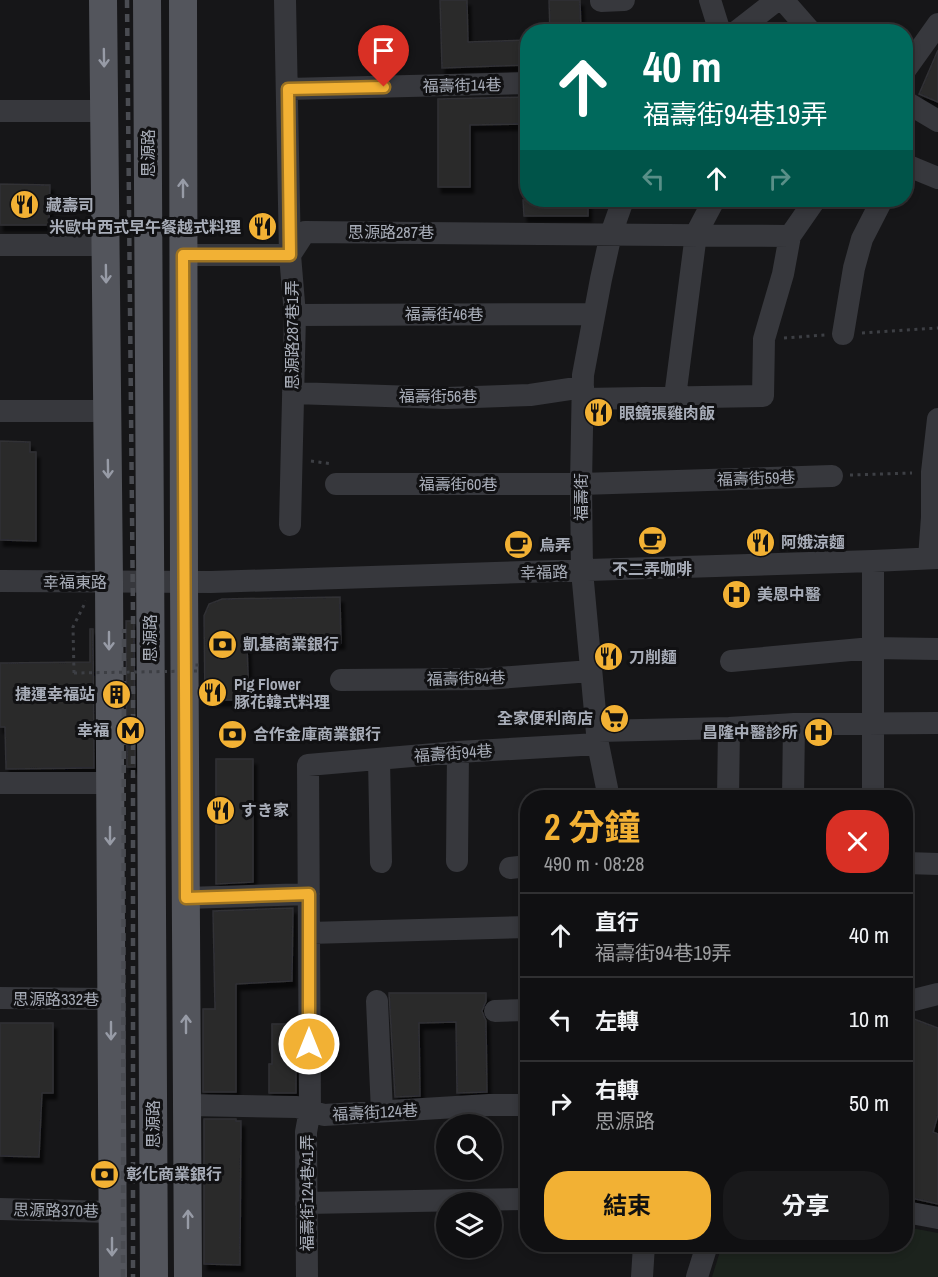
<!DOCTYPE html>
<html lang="zh-TW">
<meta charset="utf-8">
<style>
:root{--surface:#101012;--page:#19191b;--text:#f1f3f6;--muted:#9c9d9f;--line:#303032;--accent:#f2b134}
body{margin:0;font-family:"Archivo Narrow","Noto Sans TC","Noto Sans JP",sans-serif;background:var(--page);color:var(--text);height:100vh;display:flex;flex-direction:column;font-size:22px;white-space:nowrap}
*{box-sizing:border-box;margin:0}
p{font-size:20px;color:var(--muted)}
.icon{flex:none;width:33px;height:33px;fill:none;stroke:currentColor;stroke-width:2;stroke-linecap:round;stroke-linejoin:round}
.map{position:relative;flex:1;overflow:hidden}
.sheet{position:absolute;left:520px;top:790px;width:393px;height:462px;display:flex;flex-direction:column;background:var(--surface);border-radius:24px;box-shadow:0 3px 9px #0003,0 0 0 2px var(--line)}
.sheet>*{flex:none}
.banner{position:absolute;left:520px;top:24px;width:393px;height:183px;border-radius:24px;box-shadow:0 3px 9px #0003,0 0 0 2px var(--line);background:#00695c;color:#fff;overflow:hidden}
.fabs{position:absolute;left:436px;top:1114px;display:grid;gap:12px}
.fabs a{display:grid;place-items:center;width:66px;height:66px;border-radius:50%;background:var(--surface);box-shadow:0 3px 9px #0003,0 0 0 2px var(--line);font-size:30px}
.pin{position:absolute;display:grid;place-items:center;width:51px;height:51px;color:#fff;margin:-62px -26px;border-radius:50% 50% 50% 0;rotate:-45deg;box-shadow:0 0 6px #0007}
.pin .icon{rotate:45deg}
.me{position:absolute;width:66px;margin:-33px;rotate:0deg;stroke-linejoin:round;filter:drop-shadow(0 0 4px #0008)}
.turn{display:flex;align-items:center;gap:21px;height:126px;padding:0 24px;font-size:27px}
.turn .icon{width:78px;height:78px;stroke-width:2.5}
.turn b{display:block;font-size:42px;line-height:51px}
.lanes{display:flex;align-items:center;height:57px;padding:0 24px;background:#0003;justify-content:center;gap:30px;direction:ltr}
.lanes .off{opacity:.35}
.round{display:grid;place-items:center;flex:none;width:63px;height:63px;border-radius:24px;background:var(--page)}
.overview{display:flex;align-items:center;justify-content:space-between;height:102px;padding:0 24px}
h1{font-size:36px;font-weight:700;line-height:45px;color:var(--accent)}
.action{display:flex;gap:12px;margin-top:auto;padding:12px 24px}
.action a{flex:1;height:69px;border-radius:24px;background:var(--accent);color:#111;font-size:24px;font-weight:700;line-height:69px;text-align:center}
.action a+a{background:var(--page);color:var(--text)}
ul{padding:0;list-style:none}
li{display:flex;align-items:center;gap:18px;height:84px;padding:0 24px;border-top:2px solid var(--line)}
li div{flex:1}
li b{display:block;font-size:22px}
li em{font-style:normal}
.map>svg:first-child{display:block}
.green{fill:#1c231d}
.building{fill:#29292c;stroke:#303034;stroke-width:1.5;filter:url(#shadow)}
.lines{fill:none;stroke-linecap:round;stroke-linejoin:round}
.path{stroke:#3d3f44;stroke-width:3;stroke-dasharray:3 4.5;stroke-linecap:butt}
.minor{stroke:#37383d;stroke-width:22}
.major{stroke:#53555c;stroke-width:28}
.rail{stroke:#4a4c52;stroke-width:4.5;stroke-dasharray:8 6;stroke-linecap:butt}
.path-bridge{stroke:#3d3f44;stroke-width:3;stroke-dasharray:3 4.5;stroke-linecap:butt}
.oneway{stroke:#979ba6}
.route-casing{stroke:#9d7322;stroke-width:15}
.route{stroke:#f2b134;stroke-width:10}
.labels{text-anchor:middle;stroke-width:6;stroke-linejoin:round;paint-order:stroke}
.street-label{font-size:16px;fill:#a8adb8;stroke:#111113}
.poi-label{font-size:16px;font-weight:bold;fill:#a8adb8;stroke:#111113;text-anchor:start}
</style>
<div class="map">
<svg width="938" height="1277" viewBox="0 0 938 1277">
<defs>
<filter id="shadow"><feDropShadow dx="3.5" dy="6" stdDeviation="1.5" flood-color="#0009"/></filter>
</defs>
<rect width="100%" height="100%" fill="#161618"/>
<path class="green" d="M906,1227L938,1233V1277H712L722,1245H906Z"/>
<path class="building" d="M440,0H467L468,42L528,40V65L442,68Z
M549,0H580L581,32H550Z
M938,50V102L919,94Z
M528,97V124L470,125V187H438V99Z
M0,184L50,185L49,225H0Z
M523,200H588V216H524Z
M0,441L30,442V452H36V541L0,540Z
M340,597L341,643L247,646L249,700H205L204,616L209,604L222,599Z
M126,621H134L135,767H127Z
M90,629H93L94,768L6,769L5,727H0V663L90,662Z
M216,759H253V882L216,884Z
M293,908L292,981L236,984V1092H203V1009H215L213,911Z
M389,993H486V1001L482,1011L486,1021L487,1092L457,1093L456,1022L419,1023L420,1096L395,1097Z
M906,1016L938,1028V1115L933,1132L938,1134V1204L906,1197Z
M0,1023H53V1093H42L39,1157L0,1156Z
M272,1024H296V1093H269V1064H272Z
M204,1119H236V1121H241L240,1265L204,1264Z"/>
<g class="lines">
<path class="path" d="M862,333L938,328
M784,338L825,335
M311,461L333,464
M850,475L912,473
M74,673L73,627L86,601"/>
<path class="minor" d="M285,0L290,255L295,315L290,525
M710,0L720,32
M783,0L811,32
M601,1L624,0
M736,32L777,0
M906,69L938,24
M288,89L528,83
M906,102L938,121
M0,111H104
M906,165L938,178
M0,245H105
M183,255H290L305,232L790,236
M295,315L594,314
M843,334L854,268L862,239L882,200
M293,393L447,398L530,395L583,387
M675,397L696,234L714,200
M583,399L763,396L764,339L783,274L790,236L815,200
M0,411H107
M336,484H581L832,476
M929,558L932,517V472L938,419
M0,581L211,582L873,561L938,558
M731,661L872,648L938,649
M341,680L485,679L591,671
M598,731L729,728L794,724L938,723
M379,759L381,862
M0,783H110
M609,798L598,744L582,571L581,484L583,375L601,279L611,234L623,200
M728,798L729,728
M793,798L794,724
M873,798V561
M457,861L458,752
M906,863L938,864
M510,868L528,866
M186,898L309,894
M309,933L528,927
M0,998L111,999
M377,1001L382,1111
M906,1002L938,994
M495,1011L528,1010
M187,1105L297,1107L324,1115L489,1105H528
M306,1203L528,1199
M0,1209L112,1212
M906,1212L938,1218
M307,1277L306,1132L310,1110L308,765L458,752L598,744
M642,1277L644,1245
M697,1277L707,1245"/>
<path class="major" d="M103,0L109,582L113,1277
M147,0L154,1277
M183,0L184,582L188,1277"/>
<path class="rail" d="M127,0L133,616V1277
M123,1277L124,629"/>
<path class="path-bridge" d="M74,673L197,671V663"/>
</g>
<defs><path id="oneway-shaft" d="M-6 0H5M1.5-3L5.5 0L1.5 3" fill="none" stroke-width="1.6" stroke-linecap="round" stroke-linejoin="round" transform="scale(1.5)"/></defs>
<g class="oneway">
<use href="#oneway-shaft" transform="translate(104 58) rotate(89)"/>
<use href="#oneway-shaft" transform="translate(183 188) rotate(-90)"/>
<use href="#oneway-shaft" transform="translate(106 274) rotate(89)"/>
<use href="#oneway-shaft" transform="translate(108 469) rotate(89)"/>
<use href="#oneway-shaft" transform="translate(109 641) rotate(90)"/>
<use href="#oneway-shaft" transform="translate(110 836) rotate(90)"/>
<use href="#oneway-shaft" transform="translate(186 1024) rotate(-90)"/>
<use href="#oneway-shaft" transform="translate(111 1031) rotate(90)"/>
<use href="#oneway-shaft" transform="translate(188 1219) rotate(-90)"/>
<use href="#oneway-shaft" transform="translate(112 1247) rotate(90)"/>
</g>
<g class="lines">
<defs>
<path id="route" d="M309,1044V894L186,898L183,255H290L288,89L384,87"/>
</defs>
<use href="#route" class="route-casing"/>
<use href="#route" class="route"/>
</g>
<defs>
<symbol id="restaurant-disc" viewBox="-11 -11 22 22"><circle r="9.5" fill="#f2b134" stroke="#111113"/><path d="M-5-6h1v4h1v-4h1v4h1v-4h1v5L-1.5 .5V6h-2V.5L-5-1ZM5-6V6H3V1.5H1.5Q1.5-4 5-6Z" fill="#111"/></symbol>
<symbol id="cafe-disc" viewBox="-11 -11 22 22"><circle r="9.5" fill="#f2b134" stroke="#111113"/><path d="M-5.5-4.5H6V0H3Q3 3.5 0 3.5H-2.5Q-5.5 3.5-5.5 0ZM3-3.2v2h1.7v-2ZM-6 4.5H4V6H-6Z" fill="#111"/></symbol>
<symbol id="hospital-disc" viewBox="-11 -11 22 22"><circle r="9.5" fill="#f2b134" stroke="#111113"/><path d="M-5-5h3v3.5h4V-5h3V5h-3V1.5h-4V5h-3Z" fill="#111"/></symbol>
<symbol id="bank-disc" viewBox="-11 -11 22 22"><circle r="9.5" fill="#f2b134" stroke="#111113"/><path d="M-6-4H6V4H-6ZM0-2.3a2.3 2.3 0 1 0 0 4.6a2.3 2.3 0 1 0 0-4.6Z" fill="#111"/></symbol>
<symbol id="building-disc" viewBox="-11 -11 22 22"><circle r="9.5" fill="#f2b134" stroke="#111113"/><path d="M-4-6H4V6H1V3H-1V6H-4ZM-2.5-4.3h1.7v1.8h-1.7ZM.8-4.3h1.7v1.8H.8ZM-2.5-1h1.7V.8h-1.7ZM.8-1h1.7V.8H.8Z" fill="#111"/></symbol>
<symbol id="supermarket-disc" viewBox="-11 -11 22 22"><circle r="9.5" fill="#f2b134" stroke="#111113"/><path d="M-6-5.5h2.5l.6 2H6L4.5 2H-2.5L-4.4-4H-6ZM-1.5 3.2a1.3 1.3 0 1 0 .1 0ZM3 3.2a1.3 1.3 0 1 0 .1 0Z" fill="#111"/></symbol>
<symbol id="metro-disc" viewBox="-11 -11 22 22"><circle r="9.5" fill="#f2b134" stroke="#111113"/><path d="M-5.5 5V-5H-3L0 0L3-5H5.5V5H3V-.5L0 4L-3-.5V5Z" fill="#111"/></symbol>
</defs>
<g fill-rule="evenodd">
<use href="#restaurant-disc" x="8" y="188" width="33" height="33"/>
<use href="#restaurant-disc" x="246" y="210" width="33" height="33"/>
<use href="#restaurant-disc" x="582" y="396" width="33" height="33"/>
<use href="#cafe-disc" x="636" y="524" width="33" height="33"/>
<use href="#restaurant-disc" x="744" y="526" width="33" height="33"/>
<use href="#cafe-disc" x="502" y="528" width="33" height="33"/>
<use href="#hospital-disc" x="720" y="578" width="33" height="33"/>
<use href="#bank-disc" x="206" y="628" width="33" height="33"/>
<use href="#restaurant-disc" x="592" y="640" width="33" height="33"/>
<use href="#restaurant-disc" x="196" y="676" width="33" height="33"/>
<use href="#building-disc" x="100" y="678" width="33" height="33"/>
<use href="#supermarket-disc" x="598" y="702" width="33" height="33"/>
<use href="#metro-disc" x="114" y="714" width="33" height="33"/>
<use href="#hospital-disc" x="802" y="716" width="33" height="33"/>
<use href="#bank-disc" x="216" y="718" width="33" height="33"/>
<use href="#restaurant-disc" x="204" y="794" width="33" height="33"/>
<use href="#bank-disc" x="88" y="1158" width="33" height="33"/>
</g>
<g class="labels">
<g class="street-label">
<text transform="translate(462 85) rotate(-1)" y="6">福壽街14巷</text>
<text transform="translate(148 153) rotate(-90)" y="6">思源路</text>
<text x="391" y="238">思源路287巷</text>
<text x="444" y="320">福壽街46巷</text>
<text transform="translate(292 335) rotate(-90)" y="6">思源路287巷1弄</text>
<text x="438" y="402">福壽街56巷</text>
<text transform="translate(756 478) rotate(-2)" y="6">福壽街59巷</text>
<text x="458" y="490">福壽街60巷</text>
<text transform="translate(581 497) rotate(-90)" y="6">福壽街</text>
<text transform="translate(544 572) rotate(-2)" y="6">幸福路</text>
<text x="75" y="588">幸福東路</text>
<text transform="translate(150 638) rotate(-90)" y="6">思源路</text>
<text transform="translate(466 678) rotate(-1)" y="6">福壽街84巷</text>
<text transform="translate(453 753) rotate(-4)" y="6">福壽街94巷</text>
<text x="56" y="1005">思源路332巷</text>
<text transform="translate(375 1112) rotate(-3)" y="6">福壽街124巷</text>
<text transform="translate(153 1124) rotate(-90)" y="6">思源路</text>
<text transform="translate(307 1193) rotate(-90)" y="6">福壽街124巷41弄</text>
<text transform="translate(56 1210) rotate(1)" y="6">思源路370巷</text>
</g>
<g class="poi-label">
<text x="46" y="211">藏壽司</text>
<text x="241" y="233" text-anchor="end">米歐中西式早午餐越式料理</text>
<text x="619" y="419">眼鏡張雞肉飯</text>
<text x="781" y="548">阿娥涼麵</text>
<text x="539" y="551">烏弄</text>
<text x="652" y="575" text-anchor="middle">不二弄咖啡</text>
<text x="757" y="600">美恩中醫</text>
<text x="243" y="650">凱基商業銀行</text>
<text x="629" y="663">刀削麵</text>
<text x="234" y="690">Pig Flower<tspan x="234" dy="18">豚花韓式料理</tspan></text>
<text x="95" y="700" text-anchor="end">捷運幸福站</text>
<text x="593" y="724" text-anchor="end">全家便利商店</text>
<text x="109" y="736" text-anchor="end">幸福</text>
<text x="798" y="738" text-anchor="end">昌隆中醫診所</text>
<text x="253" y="740">合作金庫商業銀行</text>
<text x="241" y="816">すき家</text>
<text x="126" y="1180">彰化商業銀行</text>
</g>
</g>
</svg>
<div class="fabs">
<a><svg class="icon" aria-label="search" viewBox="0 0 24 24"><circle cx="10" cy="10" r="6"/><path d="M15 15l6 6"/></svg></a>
<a><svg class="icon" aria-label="layers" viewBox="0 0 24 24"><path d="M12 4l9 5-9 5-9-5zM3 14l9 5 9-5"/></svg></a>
</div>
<div class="pin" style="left:384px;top:87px;background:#d93025"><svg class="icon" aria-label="arrive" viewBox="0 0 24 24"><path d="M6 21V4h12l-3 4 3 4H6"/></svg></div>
<svg class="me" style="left:309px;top:1044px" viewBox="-20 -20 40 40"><circle r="17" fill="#f2b134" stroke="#fff" stroke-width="3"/><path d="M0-11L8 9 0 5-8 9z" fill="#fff"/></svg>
<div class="banner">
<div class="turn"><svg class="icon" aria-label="ahead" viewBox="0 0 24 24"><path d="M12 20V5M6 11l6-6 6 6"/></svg><div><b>40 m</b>福壽街94巷19弄</div></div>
<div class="lanes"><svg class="icon off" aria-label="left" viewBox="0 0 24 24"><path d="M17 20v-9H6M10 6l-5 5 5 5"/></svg><svg class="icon" aria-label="ahead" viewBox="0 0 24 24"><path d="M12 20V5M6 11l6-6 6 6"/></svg><svg class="icon off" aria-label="right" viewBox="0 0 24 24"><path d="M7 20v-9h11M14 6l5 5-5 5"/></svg></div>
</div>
<section class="sheet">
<div class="overview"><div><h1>2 分鐘</h1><p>490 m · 08:28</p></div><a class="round" style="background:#d93025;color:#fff"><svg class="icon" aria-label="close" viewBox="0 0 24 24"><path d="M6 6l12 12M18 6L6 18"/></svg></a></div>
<ul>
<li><svg class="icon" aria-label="ahead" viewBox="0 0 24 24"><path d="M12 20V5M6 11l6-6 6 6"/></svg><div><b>直行</b><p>福壽街94巷19弄</p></div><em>40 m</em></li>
<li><svg class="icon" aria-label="left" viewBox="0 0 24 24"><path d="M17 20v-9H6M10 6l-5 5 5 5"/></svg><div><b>左轉</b></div><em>10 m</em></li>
<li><svg class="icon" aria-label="right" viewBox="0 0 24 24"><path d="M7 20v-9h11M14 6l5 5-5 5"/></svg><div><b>右轉</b><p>思源路</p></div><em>50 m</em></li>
</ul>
<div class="action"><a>結束</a><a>分享</a></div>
</section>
</div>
